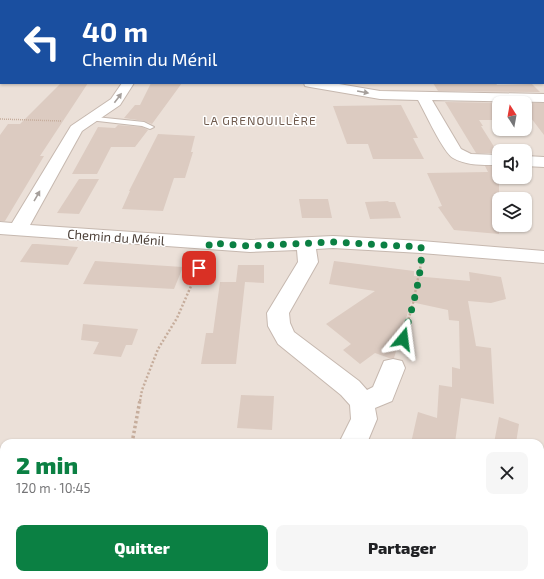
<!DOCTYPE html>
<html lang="fr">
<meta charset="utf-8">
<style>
:root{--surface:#fff;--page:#f6f6f6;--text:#202124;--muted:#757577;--accent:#0b8043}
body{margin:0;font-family:"Exo 2",sans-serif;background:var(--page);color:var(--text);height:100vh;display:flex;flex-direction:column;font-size:15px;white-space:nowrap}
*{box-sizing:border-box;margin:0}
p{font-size:13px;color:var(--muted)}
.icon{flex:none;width:22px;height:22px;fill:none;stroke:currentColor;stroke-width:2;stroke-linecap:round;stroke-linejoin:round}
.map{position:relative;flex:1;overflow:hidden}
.details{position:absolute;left:0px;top:439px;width:544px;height:140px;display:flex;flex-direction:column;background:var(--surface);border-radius:12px 12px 0 0;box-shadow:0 1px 3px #0004}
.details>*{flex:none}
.guide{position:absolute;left:0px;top:0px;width:544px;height:84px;box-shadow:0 1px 3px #0004;background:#1a4fa0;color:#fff;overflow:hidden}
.needle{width:26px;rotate:349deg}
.fabs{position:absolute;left:492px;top:96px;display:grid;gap:8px}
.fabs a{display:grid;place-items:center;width:40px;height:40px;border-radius:8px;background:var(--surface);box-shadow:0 1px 3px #0004;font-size:20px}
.pin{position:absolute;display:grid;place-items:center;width:34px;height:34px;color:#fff;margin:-17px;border-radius:8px;box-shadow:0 2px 6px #0006}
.me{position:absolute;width:44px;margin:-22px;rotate:16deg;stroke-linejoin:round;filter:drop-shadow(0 0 3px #0008)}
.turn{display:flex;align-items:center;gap:14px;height:84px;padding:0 16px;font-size:18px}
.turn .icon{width:52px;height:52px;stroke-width:2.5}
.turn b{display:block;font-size:28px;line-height:34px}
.round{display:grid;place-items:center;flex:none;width:42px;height:42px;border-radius:8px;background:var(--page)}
.summary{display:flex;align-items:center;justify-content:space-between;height:68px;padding:0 16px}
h1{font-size:24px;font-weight:800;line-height:30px;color:var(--accent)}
.cta{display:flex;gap:8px;margin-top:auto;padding:8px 16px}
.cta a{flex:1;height:46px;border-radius:8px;background:var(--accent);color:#fff;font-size:16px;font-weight:800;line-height:46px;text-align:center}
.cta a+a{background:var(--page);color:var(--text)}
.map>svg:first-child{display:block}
.residential{fill:#ebe0d8;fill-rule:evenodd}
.green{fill:#e0edb0}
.building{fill:#dccbc1}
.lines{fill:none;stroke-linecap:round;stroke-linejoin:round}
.service-casing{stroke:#c6b8af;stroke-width:2}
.minor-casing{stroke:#c6b8af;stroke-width:2}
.path-far3{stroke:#c6ad9c;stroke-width:1.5;stroke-dasharray:1 1;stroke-linecap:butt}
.path-far2{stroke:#c6ad9c;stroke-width:2;stroke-dasharray:1.5 1.5;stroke-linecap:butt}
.path-far1{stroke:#c6ad9c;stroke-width:2.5;stroke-dasharray:2 2;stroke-linecap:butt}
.path{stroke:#c6ad9c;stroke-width:3.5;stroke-dasharray:2.5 2.5;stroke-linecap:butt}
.service{fill:#fff;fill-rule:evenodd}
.minor{fill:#fff;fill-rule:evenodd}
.oneway{fill:#a59f9b}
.route{stroke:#0b8043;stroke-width:7;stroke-dasharray:0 12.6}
.labels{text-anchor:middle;stroke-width:3;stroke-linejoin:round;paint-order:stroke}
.far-neighbourhood-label{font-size:12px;letter-spacing:1px;fill:#6f5a4d;stroke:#fff}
.street-label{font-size:13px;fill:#4b3f37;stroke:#fff}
</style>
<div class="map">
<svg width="544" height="579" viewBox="0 0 544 579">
<rect width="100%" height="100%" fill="#f6f0ea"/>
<path class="residential" d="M0,0H544V579H0ZM1,1H543V83H1ZM499,103H525V129H499ZM499,151H525V177H499ZM499,199H525V225H499ZM4,443H540V575H4Z"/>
<path class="green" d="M393,0H544V21L543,1Z"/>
<path class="building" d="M61,83H88L40,156H44L5,221H0V135L8,124H20Z
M151,83H182L152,124L144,121L124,118L135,105H140Z
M433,83H496L497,85L532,84L540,92L438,91Z
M445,102L516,103H499V120H479L483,126H481L498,153H476Z
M525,103H544V135L531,118H525Z
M401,105L418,138H413L424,159H373L368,144H347L333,106Z
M118,125L142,127L148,130L135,147H111L97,174H72L98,127L115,128Z
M158,134L195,136L191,152H193L185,178H174L163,211L122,209L130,191H129Z
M485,166H499V234L454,230L438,207L442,206L427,173L488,172Z
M79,179H99L79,214L57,213Z
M299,199H328L332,218H302Z
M388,201L389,202H395L401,218L370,219L365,202Z
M32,244H37L78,247L68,265L20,262Z
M95,261L152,265L183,267L174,289L83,284Z
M334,261L414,271V276L470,281L469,272L501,277L506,299L491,303L468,301L476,346L491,348L494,404L461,398L455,443H411L418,412L437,418L439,385L452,387V367L460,369L459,321L449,320L448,310L411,302L394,358H389L375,353L360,364L343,350L351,344L326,324L375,291L329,284Z
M238,265H264V283L245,282L236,364H201L206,333H213L220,282H236Z
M83,324L138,329L132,345H126L121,357L93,354L99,342L81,340Z
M241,395L274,396L272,430L237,428Z
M499,417L519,424L516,443H494Z"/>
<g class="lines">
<defs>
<path id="service" d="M86,116L144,122L154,127L150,129L142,126L89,120H86Z"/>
<path id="minor" d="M187,0H197V1H187Z
M254,0H264V1H254Z
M0,13H1V19H0Z
M543,20H544V26H543Z
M543,52H544V60H543Z
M122,83H134L120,105L82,131L30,225L250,240L333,236L421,241L544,251V263L421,253L333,248L316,249L318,262L289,313L290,323L294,332L359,381L367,390L373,387L384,361L393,359L402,361L405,368L392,401L375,408L377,419L367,443H339L351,419L350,405L341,395L278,344L268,326L267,313L298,262L297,250L250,252L0,234V222L12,223L71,126L111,99Z
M304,83H333L380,91L544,94V102L432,100L461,149L471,154L499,155V165C484,165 467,166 453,158C443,152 425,112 418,100L380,99L310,87L305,86Z
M525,156L544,157V167L525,166Z
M288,575H320V579H288Z"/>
</defs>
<use href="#service" class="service-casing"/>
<use href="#minor" class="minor-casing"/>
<path class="path-far3" d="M0,119L61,121"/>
<path class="path-far2" d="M201,262L202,260"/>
<path class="path-far1" d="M400,350L413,303L421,264
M140,401L142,390L158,349L177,318L202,261"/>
<path class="path" d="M132,443L140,400
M107,579L108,575"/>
<use href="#service" class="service"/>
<use href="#minor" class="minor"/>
</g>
<defs><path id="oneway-solid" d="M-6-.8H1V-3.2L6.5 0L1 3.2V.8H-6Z"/></defs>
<g class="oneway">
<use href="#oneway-solid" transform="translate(363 92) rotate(10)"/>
<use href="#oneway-solid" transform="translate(118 98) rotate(-53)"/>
<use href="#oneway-solid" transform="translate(37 196) rotate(-60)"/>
</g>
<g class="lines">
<path class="route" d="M199,268L210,243L250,246L332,242L421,247C424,269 410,317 403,339"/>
</g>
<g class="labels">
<g class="far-neighbourhood-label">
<text x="260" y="125">LA GRENOUILLÈRE</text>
</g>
<g class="street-label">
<text transform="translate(116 237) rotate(4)" y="5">Chemin du Ménil</text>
</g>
</g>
</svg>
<div class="fabs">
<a><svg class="needle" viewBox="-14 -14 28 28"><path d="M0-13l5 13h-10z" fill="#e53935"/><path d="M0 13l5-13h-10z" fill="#757577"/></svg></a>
<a><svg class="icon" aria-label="sound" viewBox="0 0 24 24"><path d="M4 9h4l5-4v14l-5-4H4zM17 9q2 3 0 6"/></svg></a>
<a><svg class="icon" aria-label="layers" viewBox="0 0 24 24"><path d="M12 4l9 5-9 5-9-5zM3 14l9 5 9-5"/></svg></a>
</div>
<div class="pin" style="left:199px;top:268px;background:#d93025"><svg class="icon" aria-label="arrive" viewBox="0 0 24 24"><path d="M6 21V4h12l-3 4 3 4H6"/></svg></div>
<svg class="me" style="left:403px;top:339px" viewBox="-20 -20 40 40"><path d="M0-17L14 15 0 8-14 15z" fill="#0b8043" stroke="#fff" stroke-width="4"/></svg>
<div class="guide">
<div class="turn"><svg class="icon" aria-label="left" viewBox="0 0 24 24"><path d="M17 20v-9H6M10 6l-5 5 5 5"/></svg><div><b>40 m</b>Chemin du Ménil</div></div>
</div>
<section class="details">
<div class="summary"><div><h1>2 min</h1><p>120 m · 10:45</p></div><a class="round"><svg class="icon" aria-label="close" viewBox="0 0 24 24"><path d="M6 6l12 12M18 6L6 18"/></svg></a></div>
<div class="cta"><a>Quitter</a><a>Partager</a></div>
</section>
</div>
